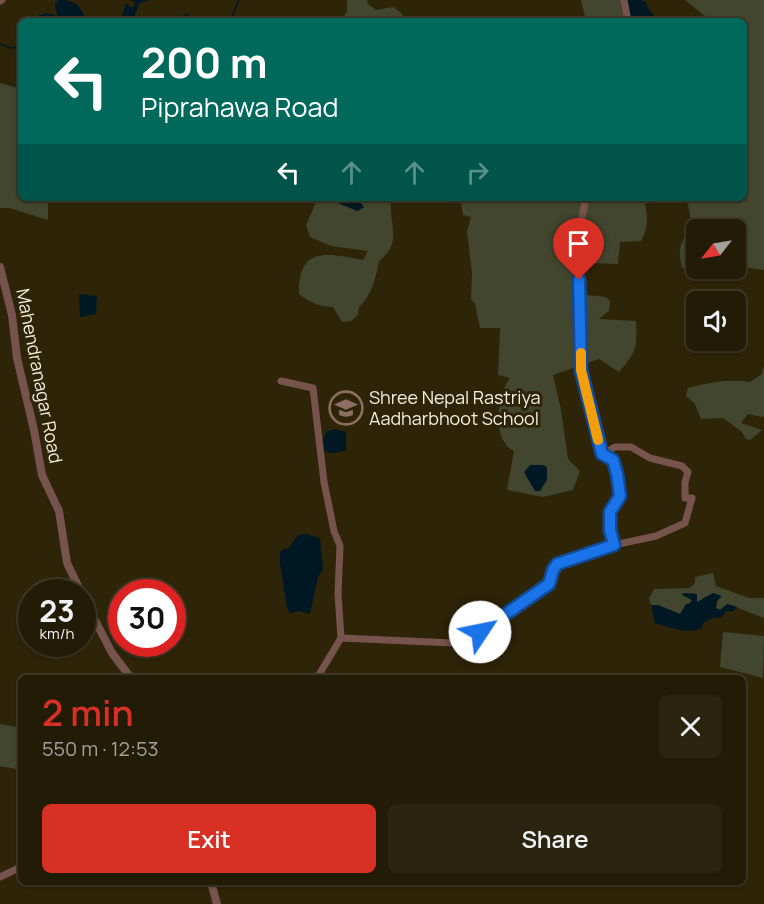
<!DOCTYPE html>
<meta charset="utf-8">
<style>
:root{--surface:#221b06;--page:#2a2410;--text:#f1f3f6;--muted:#a2a19b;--line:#3f3928;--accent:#d93025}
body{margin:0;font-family:Manrope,sans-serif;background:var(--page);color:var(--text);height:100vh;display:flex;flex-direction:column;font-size:22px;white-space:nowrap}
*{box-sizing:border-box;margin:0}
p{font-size:20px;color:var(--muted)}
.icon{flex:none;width:33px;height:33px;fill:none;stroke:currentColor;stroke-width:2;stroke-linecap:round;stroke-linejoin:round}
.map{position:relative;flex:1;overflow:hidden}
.sheet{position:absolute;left:18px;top:675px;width:728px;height:210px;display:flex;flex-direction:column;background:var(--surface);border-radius:9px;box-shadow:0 2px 4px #0004,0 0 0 2px var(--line)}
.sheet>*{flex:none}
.banner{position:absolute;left:18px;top:18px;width:729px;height:183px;border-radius:9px;box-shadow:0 2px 4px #0004,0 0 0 2px var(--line);background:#00695c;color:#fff;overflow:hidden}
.needle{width:39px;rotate:239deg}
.buttons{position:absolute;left:686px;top:219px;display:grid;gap:12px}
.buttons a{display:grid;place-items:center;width:60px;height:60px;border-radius:9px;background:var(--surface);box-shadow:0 2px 4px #0004,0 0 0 2px var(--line);font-size:30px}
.speed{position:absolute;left:18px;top:579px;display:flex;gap:12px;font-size:30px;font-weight:700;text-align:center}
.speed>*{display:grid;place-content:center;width:78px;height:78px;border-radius:50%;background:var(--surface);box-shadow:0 2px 4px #0004,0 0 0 2px var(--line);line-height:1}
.speed small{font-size:15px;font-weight:400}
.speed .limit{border:9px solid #d22;background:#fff;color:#111}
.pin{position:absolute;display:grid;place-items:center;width:51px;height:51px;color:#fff;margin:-62px -26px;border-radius:50% 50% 50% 0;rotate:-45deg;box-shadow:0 0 6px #0007}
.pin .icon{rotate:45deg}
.me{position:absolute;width:66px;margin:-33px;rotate:56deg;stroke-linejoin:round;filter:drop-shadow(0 0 4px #0008)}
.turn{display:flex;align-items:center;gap:21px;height:126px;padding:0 24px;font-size:27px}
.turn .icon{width:78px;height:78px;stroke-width:2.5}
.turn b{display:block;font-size:42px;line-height:51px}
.lanes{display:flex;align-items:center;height:57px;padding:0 24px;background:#0003;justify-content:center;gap:30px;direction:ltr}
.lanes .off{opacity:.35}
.round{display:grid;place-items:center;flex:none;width:63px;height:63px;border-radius:9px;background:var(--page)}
.head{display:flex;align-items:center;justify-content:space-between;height:102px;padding:0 24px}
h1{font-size:36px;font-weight:600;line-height:45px;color:var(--accent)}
.cta{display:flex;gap:12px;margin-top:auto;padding:12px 24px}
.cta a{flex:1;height:69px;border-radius:9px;background:var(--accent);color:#fff;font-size:24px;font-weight:600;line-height:69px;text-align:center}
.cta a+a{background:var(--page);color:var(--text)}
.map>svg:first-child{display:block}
.green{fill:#42462e}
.water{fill:#001823}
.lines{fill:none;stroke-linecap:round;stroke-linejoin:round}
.stream{stroke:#001823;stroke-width:1.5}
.minor{stroke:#77534d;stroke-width:7}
.tertiary{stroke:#77534d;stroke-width:8}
.route-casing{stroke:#114b97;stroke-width:15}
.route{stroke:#1a73e8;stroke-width:10}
.slow{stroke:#f59e0b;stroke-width:10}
.labels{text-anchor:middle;stroke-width:6;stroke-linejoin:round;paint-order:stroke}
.street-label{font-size:18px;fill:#f4eedd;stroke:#2e2408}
.poi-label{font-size:18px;fill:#f4eedd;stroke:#2e2408;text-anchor:start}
</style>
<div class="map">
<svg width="764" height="904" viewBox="0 0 764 904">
<rect width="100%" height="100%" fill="#2e2408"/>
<path class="green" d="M347,0H367L368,4L376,10L393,7L400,12L407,21H340L347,12Z
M581,0H624L628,21H586Z
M685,0H764V270L735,266V230H696V268L713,269L710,273L698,275L682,267C675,242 687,241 690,221C691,213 688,205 686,198H744V21H711Z
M0,83L21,89V198H48V220L9,208H0Z
M318,198H325L358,211L361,201L353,198H391C388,225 404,241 379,261C376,277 372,295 359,307L358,315L351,321L342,322L333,307C320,307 309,302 299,294C298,246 326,253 363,260L368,251L331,246L310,237L306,225Z
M464,198H658L645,204C648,218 648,229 641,241L620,242L618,264L585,263L584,288L586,295L606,297L610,301L609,311L599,319L636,321C637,347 637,352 619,372L599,359L553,375L561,410L568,459L580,471L573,490L543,497L507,490L514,451C491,441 497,394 510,378L498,375L500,328H480L475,304L471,299L472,273L467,231L471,217L463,215L461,203Z
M764,366V416L762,417L748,414L741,423L762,430L750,440L746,439L742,432L723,418L701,419L695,404L686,396L688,388C712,382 726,379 750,382L762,374Z
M713,573L716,586L749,598H764V618L728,604L720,610L716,608L717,601L706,596L700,602H696L697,594L682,595L692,600L680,614L658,605H651L649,598L654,589L690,588L695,583V577Z
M723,632L764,636L763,678L720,667Z
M0,724L21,728V770L0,766Z"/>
<path class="water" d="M59,0C74,0 83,6 85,21H33C40,12 47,12 57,16L55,3Z
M130,0H150L140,3L135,14L136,21H109L121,18L126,3L130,7H134L135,2Z
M627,0H641L646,2L648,8L658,21H631Z
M325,198C338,198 357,194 364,207L358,211Z
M79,294L97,296L96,314L80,317Z
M336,429L346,432V451L332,453L324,451L323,439L327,431Z
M530,465H543L547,467V480L540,491H535L524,472Z
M306,534L320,538L323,569L318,577L310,614L299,611L290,613L287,608L280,563V552L284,549H288L298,535Z
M685,593L697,594V602L713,593L722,596L717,601L716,608L720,610L727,604L737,607L734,611H726L722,617L712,618L703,623L702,628C686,635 671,627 655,623L651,605H658L680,614L686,604L691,603L692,600L681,594Z"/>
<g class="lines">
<path class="stream" d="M179,21L186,14L196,21
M230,21L239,0
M0,44L10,48L21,47"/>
<path class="minor" d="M624,0L628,21
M0,1L2,0
M586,198L578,235L581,370L602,454
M281,381L313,388L324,482L334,531L340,546L338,594L341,638
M602,454L615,447H631L650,458L682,466L688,472L685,482V498H692L685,523L656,536L614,545
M317,678L341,638L453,643L468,639L549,584L553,570L557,564L614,545L610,530V512L620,496L617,474L613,460L602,454
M0,877L21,867"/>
<path class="tertiary" d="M0,267L12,315L17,358L34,430L42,475L59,511L67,563L81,592
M82,595L112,653L131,678
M211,882L217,904"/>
</g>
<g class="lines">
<defs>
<path id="route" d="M480,632L549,584L553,570L557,564L614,545L610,530V512L620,496L617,474L613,460L602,454L581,370L579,280"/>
</defs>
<use href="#route" class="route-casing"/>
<use href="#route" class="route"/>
<path class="slow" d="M581,353V370L598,440"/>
</g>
<defs>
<symbol id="school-ring" viewBox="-11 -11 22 22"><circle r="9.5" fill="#2e2408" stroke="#8d6e63" stroke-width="1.5"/><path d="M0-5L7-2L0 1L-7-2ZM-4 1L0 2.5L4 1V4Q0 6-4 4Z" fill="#8d6e63"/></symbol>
</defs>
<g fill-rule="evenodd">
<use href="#school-ring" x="327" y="389" width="38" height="38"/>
</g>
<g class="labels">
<g class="street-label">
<text transform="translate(39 376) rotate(79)" y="6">Mahendranagar Road</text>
</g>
<g class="poi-label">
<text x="369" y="404">Shree Nepal Rastriya<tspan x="369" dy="21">Aadharbhoot School</tspan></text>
</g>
</g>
</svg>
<div class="buttons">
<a><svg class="needle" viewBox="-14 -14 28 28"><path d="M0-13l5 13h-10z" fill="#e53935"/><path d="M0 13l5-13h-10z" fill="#a2a19b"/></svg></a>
<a><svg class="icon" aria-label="sound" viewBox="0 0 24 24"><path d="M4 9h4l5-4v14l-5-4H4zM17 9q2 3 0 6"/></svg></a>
</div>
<div class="speed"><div>23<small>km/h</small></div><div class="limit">30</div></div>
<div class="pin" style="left:579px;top:280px;background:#d93025"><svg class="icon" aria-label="arrive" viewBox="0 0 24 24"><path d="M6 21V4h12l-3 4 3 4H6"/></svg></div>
<svg class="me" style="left:480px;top:632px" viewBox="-20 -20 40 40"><circle r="19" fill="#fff"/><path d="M0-13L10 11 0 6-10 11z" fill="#1a73e8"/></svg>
<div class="banner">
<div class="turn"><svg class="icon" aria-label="left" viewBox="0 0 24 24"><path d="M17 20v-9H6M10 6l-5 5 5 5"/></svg><div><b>200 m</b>Piprahawa Road</div></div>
<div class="lanes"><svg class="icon" aria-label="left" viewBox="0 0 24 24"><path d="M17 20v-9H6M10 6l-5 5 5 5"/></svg><svg class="icon off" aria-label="ahead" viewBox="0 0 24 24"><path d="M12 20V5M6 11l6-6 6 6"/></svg><svg class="icon off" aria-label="ahead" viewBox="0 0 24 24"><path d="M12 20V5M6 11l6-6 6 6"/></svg><svg class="icon off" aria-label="right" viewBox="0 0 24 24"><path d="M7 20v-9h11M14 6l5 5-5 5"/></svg></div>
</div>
<section class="sheet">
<div class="head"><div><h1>2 min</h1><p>550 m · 12:53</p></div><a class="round"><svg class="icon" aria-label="close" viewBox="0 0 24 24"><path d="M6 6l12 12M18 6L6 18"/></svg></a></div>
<div class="cta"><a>Exit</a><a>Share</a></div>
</section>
</div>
